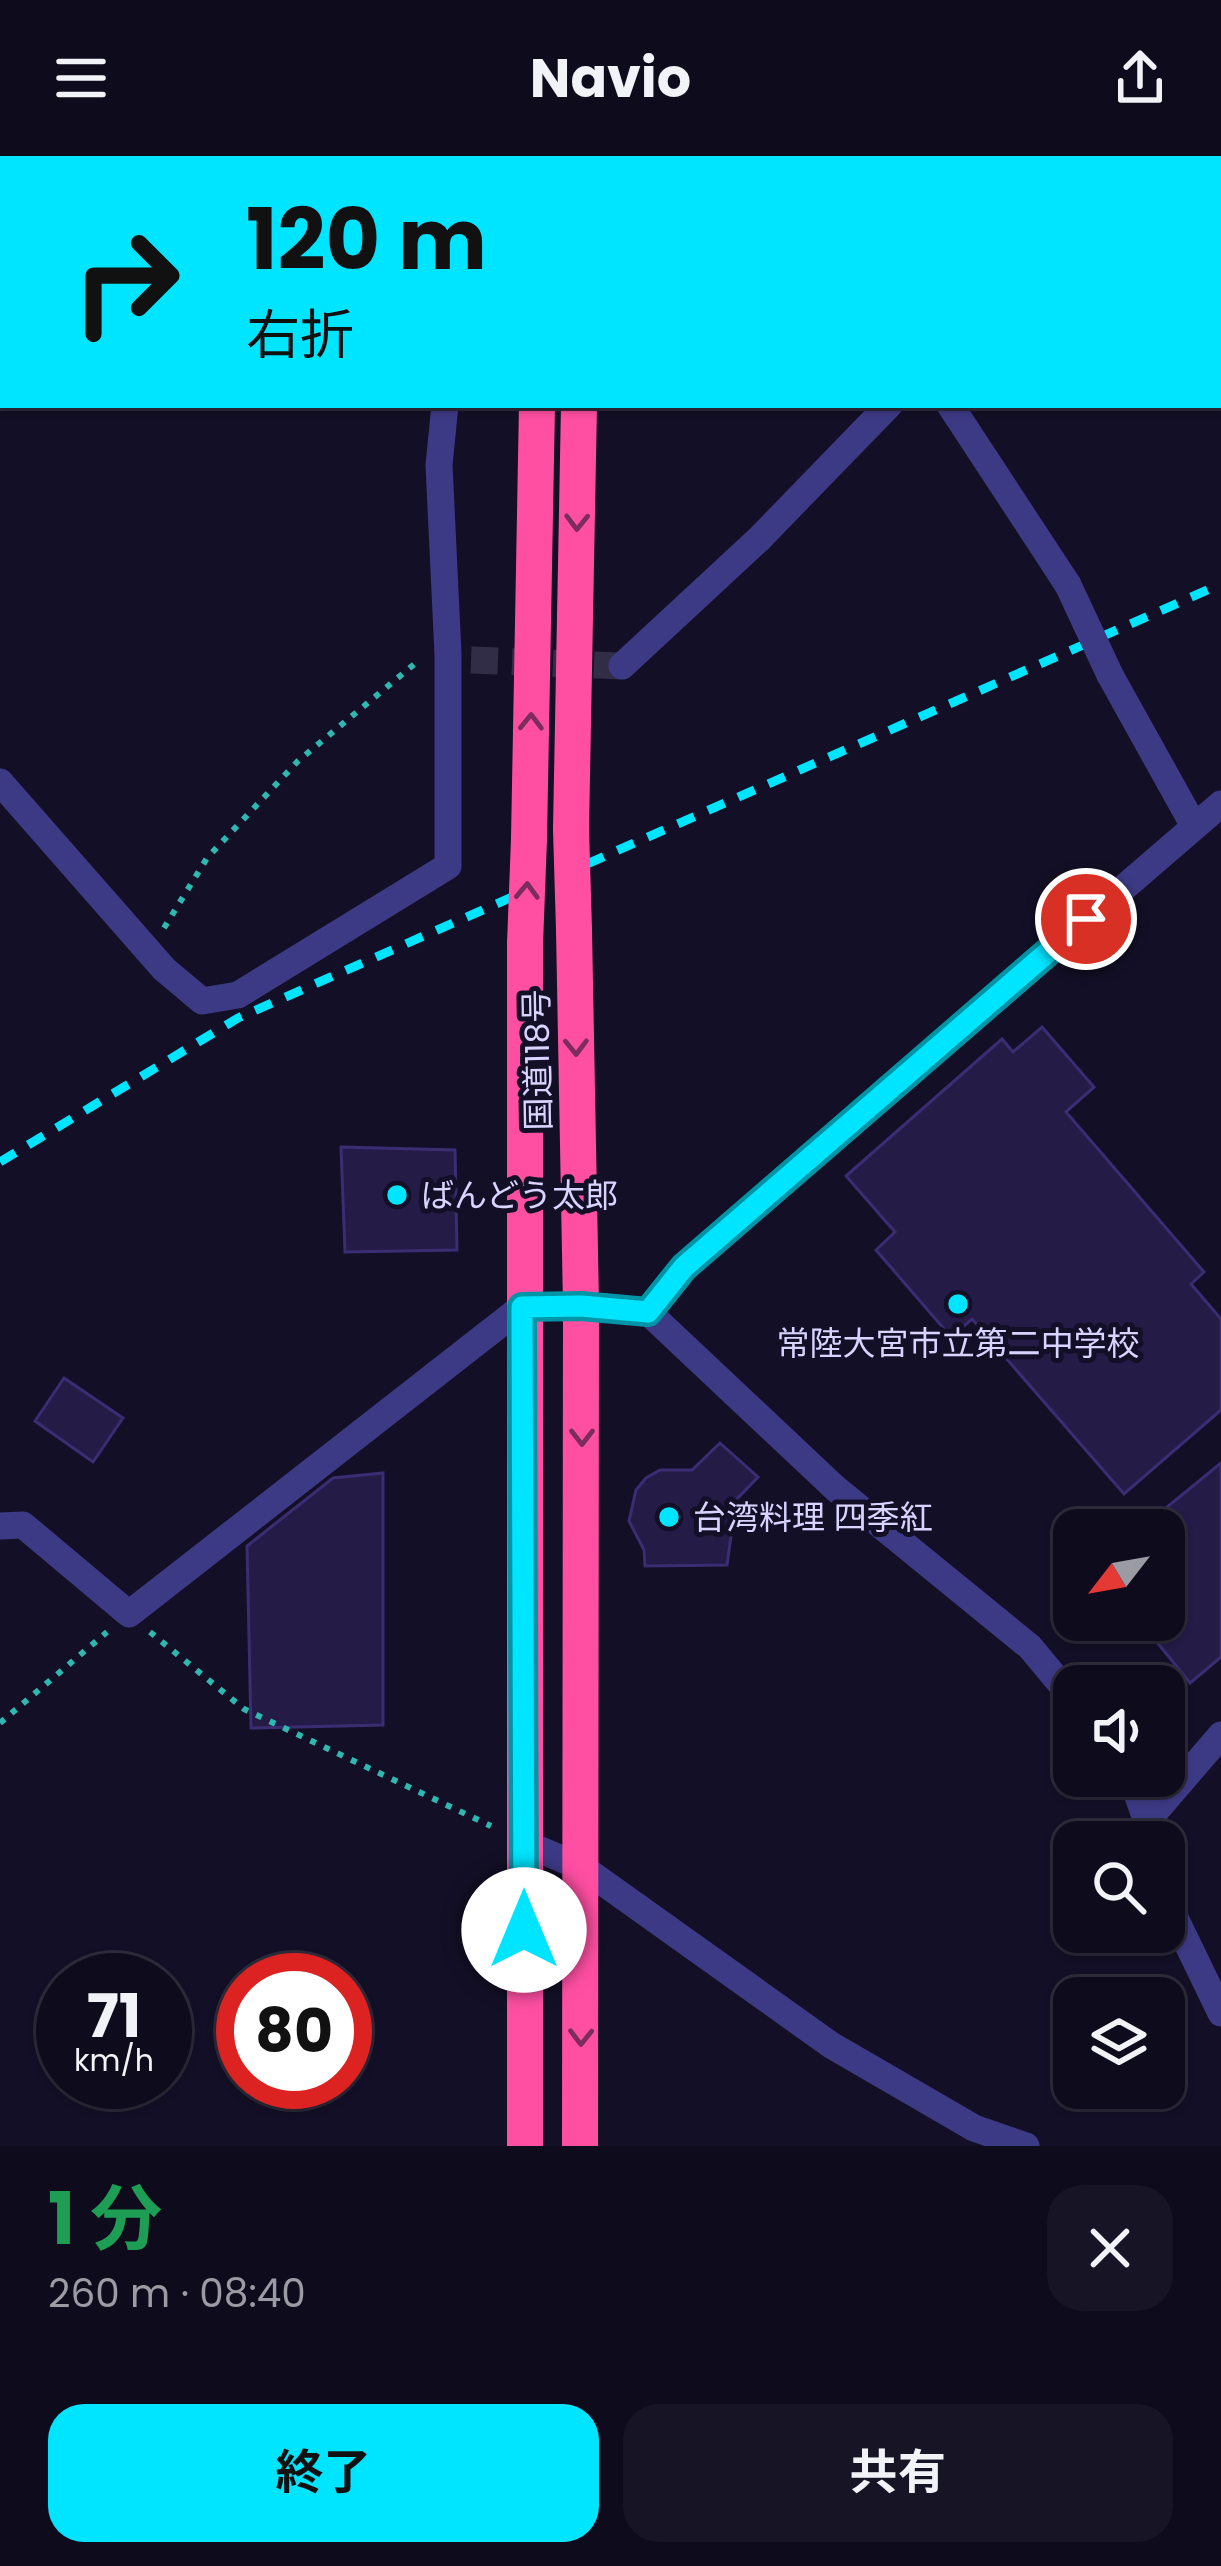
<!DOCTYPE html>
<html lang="ja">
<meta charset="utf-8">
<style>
:root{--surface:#0e0b1c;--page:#171425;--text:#f1f3f6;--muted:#9b9ba3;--line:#2e2b3b;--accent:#00e5ff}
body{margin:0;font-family:Poppins,"Noto Sans JP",sans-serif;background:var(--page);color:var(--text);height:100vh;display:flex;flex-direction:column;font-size:45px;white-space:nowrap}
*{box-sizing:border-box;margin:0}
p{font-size:39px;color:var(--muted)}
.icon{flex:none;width:66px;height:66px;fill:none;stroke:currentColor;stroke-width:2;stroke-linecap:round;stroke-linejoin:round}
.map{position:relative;height:1990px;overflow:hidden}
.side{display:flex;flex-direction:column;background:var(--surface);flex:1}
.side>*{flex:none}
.hud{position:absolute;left:0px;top:0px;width:1221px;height:252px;box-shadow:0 3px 9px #0004,0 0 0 3px var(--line);background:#00e5ff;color:#111;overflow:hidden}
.needle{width:78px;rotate:239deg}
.controls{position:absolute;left:1053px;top:1353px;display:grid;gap:24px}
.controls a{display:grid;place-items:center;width:132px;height:132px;border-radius:24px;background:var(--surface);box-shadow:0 3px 9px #0004,0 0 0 3px var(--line);font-size:60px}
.speed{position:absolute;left:36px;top:1797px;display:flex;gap:24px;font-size:60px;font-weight:700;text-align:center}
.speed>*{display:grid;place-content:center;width:156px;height:156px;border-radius:50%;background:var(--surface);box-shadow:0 3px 9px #0004,0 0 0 3px var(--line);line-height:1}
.speed small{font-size:30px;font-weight:400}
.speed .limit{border:18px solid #d22;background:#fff;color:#111}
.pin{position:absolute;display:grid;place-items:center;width:102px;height:102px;color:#fff;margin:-51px;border:6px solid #fff;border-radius:50%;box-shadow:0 3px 12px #0007}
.me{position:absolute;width:132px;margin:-66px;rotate:0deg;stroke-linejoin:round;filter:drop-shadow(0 0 9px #0008)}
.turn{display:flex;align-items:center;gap:42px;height:252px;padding:0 48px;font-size:54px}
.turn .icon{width:156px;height:156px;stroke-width:2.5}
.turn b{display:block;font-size:84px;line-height:102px}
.round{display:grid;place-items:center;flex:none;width:126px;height:126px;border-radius:36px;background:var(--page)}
.overview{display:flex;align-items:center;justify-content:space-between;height:204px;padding:0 48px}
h1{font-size:72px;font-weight:700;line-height:90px;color:#1e9e55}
.primary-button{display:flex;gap:24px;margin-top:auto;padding:24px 48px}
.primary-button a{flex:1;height:138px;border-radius:36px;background:var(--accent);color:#111;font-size:48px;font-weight:700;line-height:138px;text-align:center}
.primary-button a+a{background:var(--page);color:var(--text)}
header{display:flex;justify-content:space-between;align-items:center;height:156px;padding:0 48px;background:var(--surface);font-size:54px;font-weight:700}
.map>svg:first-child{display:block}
.building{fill:#241b47;stroke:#3b2d73;stroke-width:3}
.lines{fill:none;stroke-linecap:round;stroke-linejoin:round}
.street-tunnel{stroke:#312d47;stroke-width:27;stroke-dasharray:27 14;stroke-linecap:butt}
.path{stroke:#2fb8b0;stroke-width:6;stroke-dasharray:6 9;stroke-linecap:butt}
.street{stroke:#3d3a85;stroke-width:27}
.highway{stroke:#ff4fa3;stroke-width:36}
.rail{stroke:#00e5ff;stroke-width:9;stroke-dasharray:18 15;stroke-linecap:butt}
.street-bridge{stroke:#3d3a85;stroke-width:27}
.highway-bridge{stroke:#ff4fa3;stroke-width:36}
.oneway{stroke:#7d2c5e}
.route-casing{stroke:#0095a6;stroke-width:30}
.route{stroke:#00e5ff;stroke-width:21}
.poi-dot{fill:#00e5ff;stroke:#130f26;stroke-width:4.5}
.labels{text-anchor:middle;stroke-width:10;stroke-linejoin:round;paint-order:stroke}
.street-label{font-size:33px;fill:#d9d4ff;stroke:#130f26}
.poi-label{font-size:33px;fill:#d9d4ff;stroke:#130f26;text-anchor:start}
</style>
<header><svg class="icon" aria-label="menu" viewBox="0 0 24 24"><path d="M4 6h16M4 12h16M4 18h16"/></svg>Navio<svg class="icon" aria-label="share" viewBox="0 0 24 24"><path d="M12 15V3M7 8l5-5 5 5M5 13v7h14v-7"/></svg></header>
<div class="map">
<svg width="1221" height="1990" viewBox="0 0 1221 1990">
<rect width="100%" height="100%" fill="#130f26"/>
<path class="building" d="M1042,871L1094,931L1066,956L1204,1116L1191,1128L1221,1163V1254L1124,1338L972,1163L951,1181L876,1094L895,1076L846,1020L1002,883L1013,896Z
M341,991L455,994L457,1094L345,1096Z
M64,1222L123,1262L93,1306L35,1265Z
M720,1287L758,1321L736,1344L727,1409L645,1410L644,1394L629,1365L636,1334L646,1322L660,1314H692Z
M1221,1307V1501L1190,1527L1139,1464H1164V1374H1139Z
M383,1317V1569L251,1572L247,1390L333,1322Z"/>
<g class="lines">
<path class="street-tunnel" d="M471,504L622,510"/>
<path class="path" d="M164,772L207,702L298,605L418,505
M150,1476L244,1553L491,1670
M0,1567L107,1476"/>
<path class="street" d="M736,0L738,3
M481,3V0
M1017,3L1025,0
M950,249L1068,429
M622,510L759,383L889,249
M1110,519L1194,670
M0,626L164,813L202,845L238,839L448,710V498L439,309L445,249
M648,1156L684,1111L1221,648
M0,1370L23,1369L129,1458L522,1151L581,1150L648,1156L835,1332L1030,1491L1074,1544
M1131,1620L1154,1686
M1148,1664L1221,1579
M524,1687L583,1712L831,1889L974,1972L1026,1990
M1164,1723L1174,1760L1221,1857"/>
<path class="highway" d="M547,3L548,0
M589,3V0
M571,673L579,249
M529,683L537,249
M574,774L581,1150L580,1990
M525,1990V788"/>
<path class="rail" d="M0,1006L238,862L1221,428"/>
<path class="street-bridge" d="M1068,429L1110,519"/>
<path class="highway-bridge" d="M571,673L574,774
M525,788L529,683"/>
</g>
<defs><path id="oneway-chevron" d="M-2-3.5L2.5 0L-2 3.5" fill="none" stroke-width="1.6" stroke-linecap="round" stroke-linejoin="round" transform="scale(3)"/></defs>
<g class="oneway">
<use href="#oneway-chevron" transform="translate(577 366) rotate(91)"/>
<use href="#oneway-chevron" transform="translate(531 566) rotate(-89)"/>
<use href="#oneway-chevron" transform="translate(527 735) rotate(-88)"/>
<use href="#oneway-chevron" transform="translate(576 891) rotate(89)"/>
<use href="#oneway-chevron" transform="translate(582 1281) rotate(90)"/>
<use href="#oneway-chevron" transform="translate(581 1881) rotate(91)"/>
</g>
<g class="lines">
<defs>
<path id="route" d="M524,1774L522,1151L581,1150L648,1156L684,1111L1086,763"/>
</defs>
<use href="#route" class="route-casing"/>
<use href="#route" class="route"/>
</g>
<g class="poi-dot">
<circle cx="397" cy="1039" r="12"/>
<circle cx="958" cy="1148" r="12"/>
<circle cx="669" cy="1361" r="12"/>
</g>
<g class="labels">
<g class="street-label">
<text transform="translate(537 904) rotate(-91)" y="12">国道118号</text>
</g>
<g class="poi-label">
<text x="421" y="1051">ばんどう太郎</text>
<text x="958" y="1199" text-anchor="middle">常陸大宮市立第二中学校</text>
<text x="693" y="1373">台湾料理 四季紅</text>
</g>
</g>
</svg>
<div class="controls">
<a><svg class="needle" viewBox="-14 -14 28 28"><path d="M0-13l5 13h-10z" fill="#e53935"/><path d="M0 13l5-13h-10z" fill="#9b9ba3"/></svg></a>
<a><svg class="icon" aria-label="sound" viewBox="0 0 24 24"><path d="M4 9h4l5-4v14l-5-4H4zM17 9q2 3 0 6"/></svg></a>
<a><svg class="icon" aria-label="search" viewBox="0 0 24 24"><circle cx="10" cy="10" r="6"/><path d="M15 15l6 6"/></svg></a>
<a><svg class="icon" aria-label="layers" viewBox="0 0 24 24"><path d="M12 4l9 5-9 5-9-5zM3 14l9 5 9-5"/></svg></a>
</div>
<div class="speed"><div>71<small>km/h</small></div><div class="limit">80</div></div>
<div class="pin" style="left:1086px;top:763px;background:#d93025"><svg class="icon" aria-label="arrive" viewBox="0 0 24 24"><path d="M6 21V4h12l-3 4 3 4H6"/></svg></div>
<svg class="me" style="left:524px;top:1774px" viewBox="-20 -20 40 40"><circle r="19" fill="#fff"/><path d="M0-13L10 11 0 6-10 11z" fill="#00e5ff"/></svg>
<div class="hud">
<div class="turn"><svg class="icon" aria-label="right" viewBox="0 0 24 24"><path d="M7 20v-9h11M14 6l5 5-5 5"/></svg><div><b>120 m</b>右折</div></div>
</div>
</div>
<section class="side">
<div class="overview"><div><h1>1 分</h1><p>260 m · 08:40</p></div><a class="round"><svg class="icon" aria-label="close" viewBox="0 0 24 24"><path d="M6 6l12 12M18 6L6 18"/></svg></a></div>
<div class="primary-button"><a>終了</a><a>共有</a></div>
</section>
